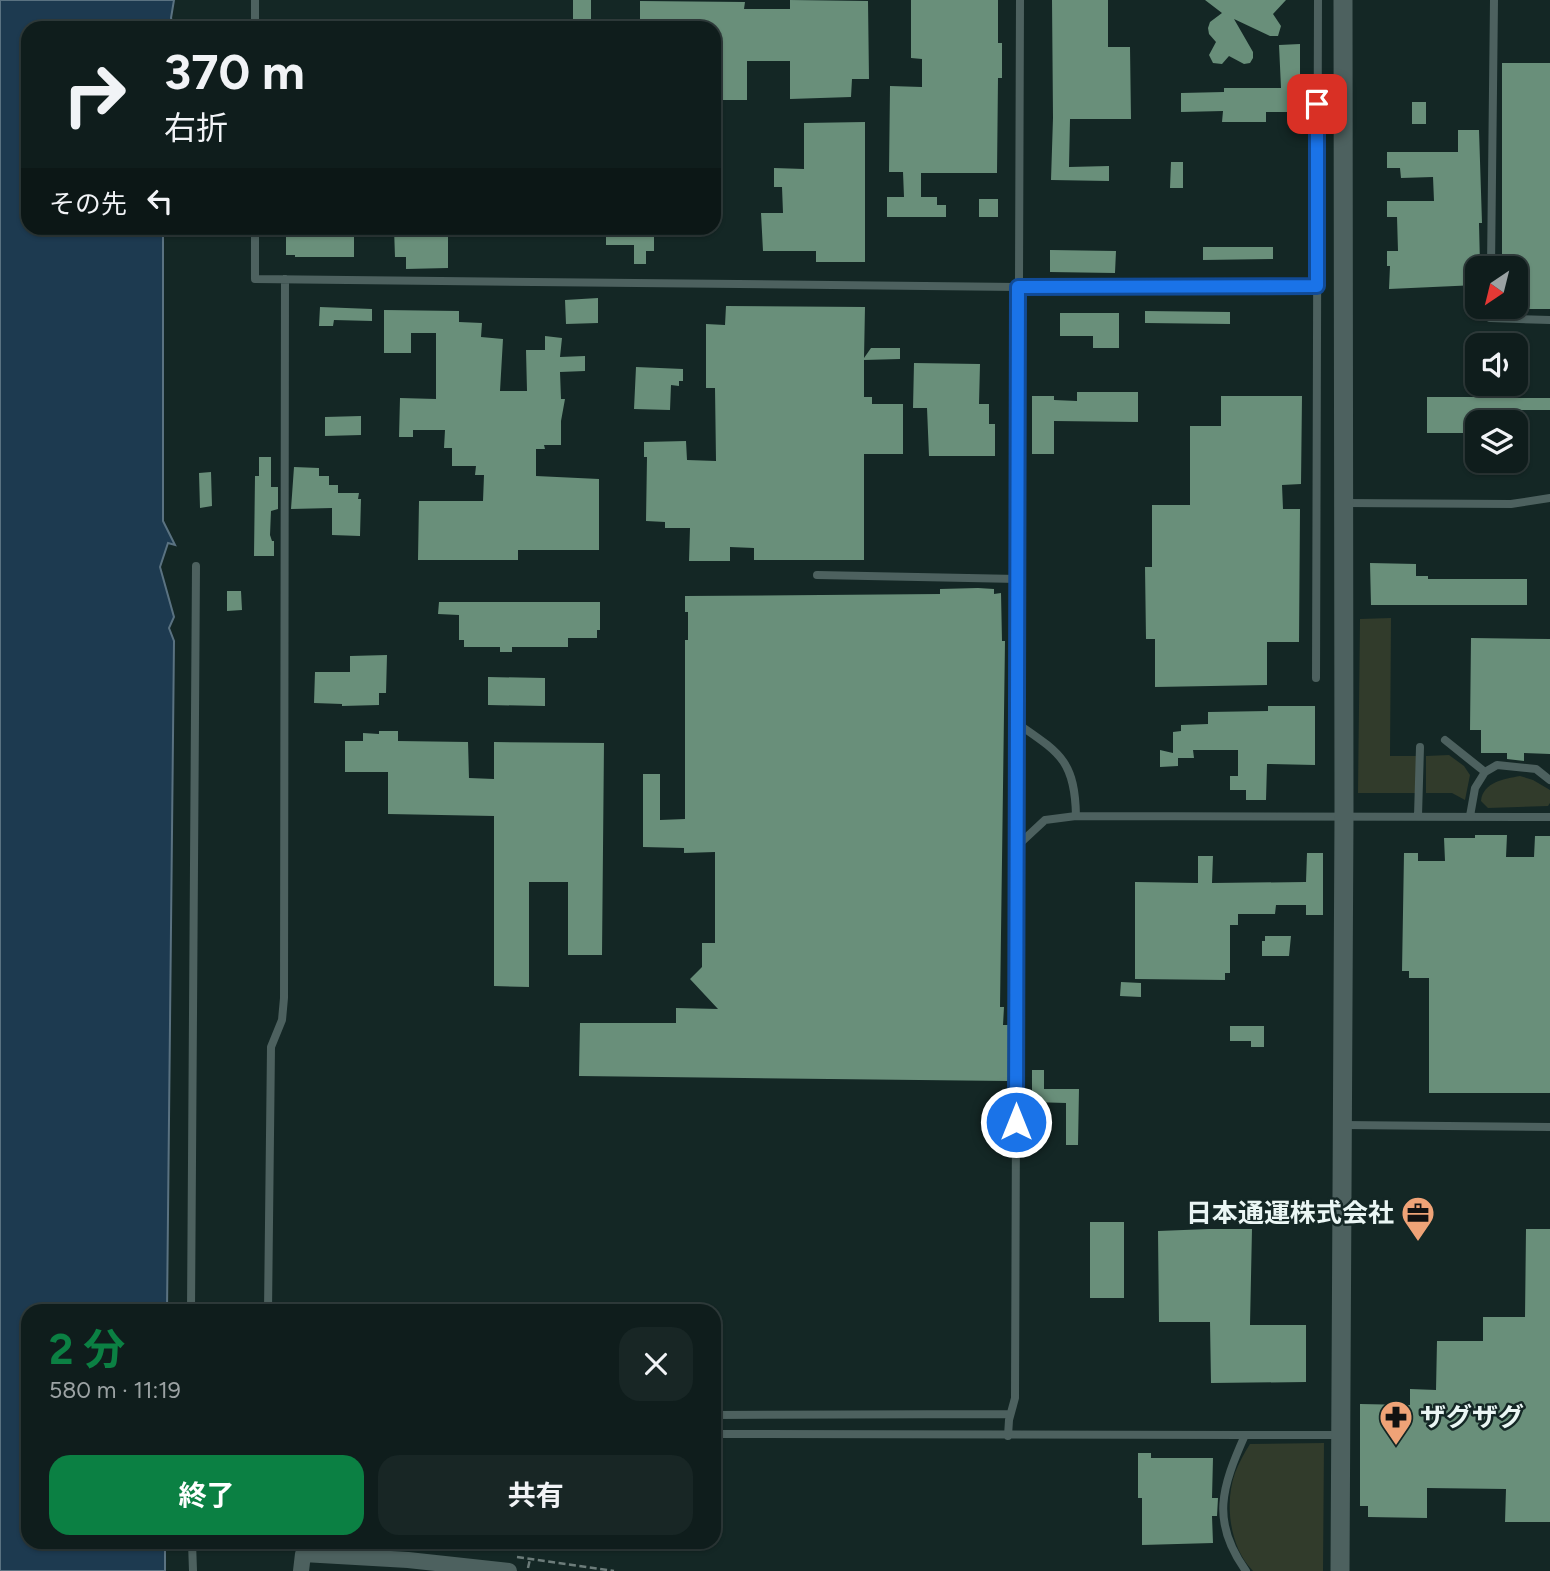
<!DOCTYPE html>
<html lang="ja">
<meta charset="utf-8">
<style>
:root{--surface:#0f1d1c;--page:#182625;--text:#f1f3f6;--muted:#9ba2a3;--line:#2f3b3b;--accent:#0b8043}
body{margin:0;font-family:Figtree,"Noto Sans JP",sans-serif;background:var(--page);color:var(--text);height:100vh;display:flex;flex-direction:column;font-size:26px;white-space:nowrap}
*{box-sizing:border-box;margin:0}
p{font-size:23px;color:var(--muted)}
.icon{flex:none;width:38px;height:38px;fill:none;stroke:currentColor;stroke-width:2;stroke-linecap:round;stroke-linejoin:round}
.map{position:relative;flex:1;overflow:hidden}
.side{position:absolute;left:21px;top:1304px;width:700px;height:245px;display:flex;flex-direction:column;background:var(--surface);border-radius:21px;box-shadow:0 2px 5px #0004,0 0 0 2px var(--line)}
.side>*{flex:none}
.hud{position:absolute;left:21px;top:21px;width:700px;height:214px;border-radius:21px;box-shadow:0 2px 5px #0004,0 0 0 2px var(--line);background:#0f1d1c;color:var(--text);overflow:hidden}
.needle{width:46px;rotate:215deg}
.controls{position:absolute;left:1465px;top:256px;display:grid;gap:14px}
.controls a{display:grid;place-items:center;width:63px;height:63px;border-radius:14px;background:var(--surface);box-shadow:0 2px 5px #0004,0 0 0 2px var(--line);font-size:35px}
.pin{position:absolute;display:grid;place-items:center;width:60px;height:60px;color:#fff;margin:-30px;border-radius:14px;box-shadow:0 4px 10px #0006}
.me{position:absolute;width:77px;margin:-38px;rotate:0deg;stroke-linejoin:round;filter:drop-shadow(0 0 5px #0008)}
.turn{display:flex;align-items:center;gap:24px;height:147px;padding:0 28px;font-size:32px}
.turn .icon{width:91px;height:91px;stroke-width:2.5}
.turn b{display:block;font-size:49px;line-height:60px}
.then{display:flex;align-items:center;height:66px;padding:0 28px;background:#0003;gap:14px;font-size:26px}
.round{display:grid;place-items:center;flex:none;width:74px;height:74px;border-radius:21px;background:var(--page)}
.headline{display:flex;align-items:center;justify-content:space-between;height:119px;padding:0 28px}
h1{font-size:42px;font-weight:700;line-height:52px;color:var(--accent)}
.cta{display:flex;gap:14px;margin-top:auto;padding:14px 28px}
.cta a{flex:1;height:80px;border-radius:21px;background:var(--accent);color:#fff;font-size:28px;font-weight:700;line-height:80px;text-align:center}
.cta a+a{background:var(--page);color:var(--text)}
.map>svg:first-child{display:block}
.green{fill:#313b2b}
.water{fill:#1d3a50;stroke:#5a7281;stroke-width:2}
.building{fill:#698f7a}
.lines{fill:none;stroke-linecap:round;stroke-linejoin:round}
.path{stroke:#6c7c7a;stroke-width:2.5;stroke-dasharray:7 3.5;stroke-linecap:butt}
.service{stroke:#4d615f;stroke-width:8}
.minor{stroke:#4d615f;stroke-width:16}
.tertiary{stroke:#4d615f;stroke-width:19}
.route-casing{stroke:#114b97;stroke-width:18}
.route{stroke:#1a73e8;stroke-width:12}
.labels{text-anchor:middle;stroke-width:5;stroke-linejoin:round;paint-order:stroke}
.poi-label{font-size:26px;font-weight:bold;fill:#eaf6f4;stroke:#142725;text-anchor:end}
</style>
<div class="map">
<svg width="1550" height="1571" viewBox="0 0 1550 1571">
<rect width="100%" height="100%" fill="#142725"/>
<path class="green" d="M1391,618L1390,756H1416V793H1358L1360,619Z
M1449,755L1464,766L1470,775L1465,800L1452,793H1426V756Z
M1520,776L1533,780L1550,790V803L1548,806L1488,808L1481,801C1483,782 1504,779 1520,776Z
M1324,1443L1323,1571H1253C1230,1548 1224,1504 1235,1473C1239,1463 1244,1453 1250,1444Z"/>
<path class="water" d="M0,0H174L171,18L174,28H28V228H163V521L175,545L168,543L160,567L174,617L169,628L174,641L167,1311H28V1542H165V1571H0Z"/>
<path class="building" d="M573,0H591V20H573Z
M790,0L868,1L869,79H852L851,97L790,99V61H747V100H714V28H640V1L745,2L744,9H790Z
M911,0H998V43H1002V78H998L997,173H921V197H937V205H946V217H887V197H904L903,172H889L890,86L922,87V59L911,58Z
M1052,0H1108V47H1130L1131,119H1070L1069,167L1109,166V181L1051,180L1053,118Z
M1205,0H1286L1273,14L1281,26L1278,36H1270L1234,19L1253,52V58L1250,63L1244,64L1229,56L1222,64L1213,63L1209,55L1216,42L1209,34L1208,28L1210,22L1222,13Z
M1300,44V112H1266V122H1222L1223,111L1181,112V93L1224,92V88H1281L1279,45Z
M1502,63H1550V309H1516V268H1502Z
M1412,102H1426V124H1412Z
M865,122V262H816V251H763L761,213H783L782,187H774V168L804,169V123Z
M1458,130H1479L1482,223H1479L1480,265L1477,266V285L1389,289L1390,266H1387V251H1398L1397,217H1387V201H1434L1433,177L1401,178L1400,168H1387V152H1458Z
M1171,162H1183V188H1170Z
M979,199H998V217H979Z
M286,228H354V257H295V255H286Z
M394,228H448V268L406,269V257H395Z
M606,228H643V235H654V251H646V264H634V245H606Z
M1203,247H1273V259L1203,260Z
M1050,250L1116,251L1115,273L1050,272Z
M598,298V323L566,324L565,300Z
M726,306L865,307L864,358L871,348H900V359L864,360V397H872V404H903V454H864V560H754V548L730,547V561H689L690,528H665V522L646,521L647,457H644V442L686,441L687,460L716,461L715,388H706V324L725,325Z
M320,307L372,309V321L334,320L333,326H319Z
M384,310L459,311V322L482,323L481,337L503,339L500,391H527L526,350H545V336L562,338L560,357L585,356V371L560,372L561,399H565L561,421V445H544L545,449H536V476L599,479V550H518V560H418L419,501H483L484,475H475L476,466H452V448H444L445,430H413V437H399L400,398L436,399V333H411V353H384Z
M1145,311L1230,312V324L1145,323Z
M1060,313H1119V348H1093V336H1060Z
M914,363L980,364L979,404H989V424H995V456H929L927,408H913Z
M636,367L683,369V381H679V386L671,385L670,410L634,409Z
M1485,383H1514V398H1550V410H1499V422H1477V433H1427V397H1485Z
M1077,392H1138V422L1054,421V454H1032V396H1054V400L1077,401Z
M1221,396H1302L1301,484L1282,485L1283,509H1300L1299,642H1267V685L1155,687V639H1146L1145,567H1152V505H1190V426H1221Z
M361,416V435L325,436V417Z
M259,457H271V487H278V509L271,511L270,535L272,541H274V556H254L255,476H259Z
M294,467L319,468V476H329V485H338V493H359L358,499H361L360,536L332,535V508L291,509Z
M211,472L212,506L200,508L199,473Z
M1370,563L1416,564V576H1428V579H1527V605H1371Z
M978,588L994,589V594L1001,593L1002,641H1005L1000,1007H1004L1003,1025H1008V1081L579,1076L580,1023H676V1008L718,1009L690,979L702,967V943H715V852L684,853V848L643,847V774H660V820L685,819V640H688V612H685V596L940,594V589Z
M227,591H241L242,610L227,611Z
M439,602H600V630H597V638H568V647H512V652H500V647H464V640H459V615L438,614Z
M1471,638L1550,639V754L1524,753V761L1507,759V753H1481V730H1470Z
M387,655L386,693H379V705L342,706V704L314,703L315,672H350V656Z
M488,677L545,678V706L488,705Z
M1268,706H1315V765L1267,764L1266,800H1246V790H1230V776H1238V750H1193L1194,758H1178V766L1160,767V750L1173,753V732L1181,731V725L1208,724V712L1268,711Z
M379,731H398V741L468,742L469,778L494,779V742L604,743L602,955H568V882H529V987L494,986V816L388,814V772H345V741H363V733L379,734Z
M1475,835H1507L1506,857H1534L1535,836H1550V1093H1429V978H1409V971H1402L1404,853H1418V861H1445L1444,838H1475Z
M1307,853H1323V915H1306V905H1276L1275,914H1238V925H1230V973H1225V980L1135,979V882L1198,883V856H1213L1212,883L1306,882Z
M1265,936H1291L1289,956H1262V941H1265Z
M1121,982L1141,983V997L1120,996Z
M1230,1026H1264V1047H1251V1041H1230Z
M1032,1070H1044V1089H1079L1078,1145H1066V1103L1032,1102Z
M1090,1222H1124V1298H1090Z
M1209,1229H1252L1250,1325H1306V1382L1211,1383L1210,1322H1159L1158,1231Z
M1526,1229H1550V1522H1505L1506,1489L1427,1488V1518L1368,1517V1506H1360V1404L1410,1405V1389L1436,1390L1437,1341H1483V1317H1525Z
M1138,1453H1151V1458H1213L1212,1498H1218L1217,1516H1212L1213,1543L1142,1545V1498H1138Z"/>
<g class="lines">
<path class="path" d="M517,1557L614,1571
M528,1568L530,1559"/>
<path class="service" d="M255,0V28
M255,228V279L1018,287L1317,286
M1491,268L1494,0
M1490,306V318L1550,320
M1344,503L1511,504L1550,498
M817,575L1019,579
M1316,678L1318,0
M1018,724C1060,753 1075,761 1076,816
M1445,740L1485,772
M1418,816L1420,747
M1470,816L1475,788L1485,772L1497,765L1536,769L1550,780
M1017,846L1045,820L1076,816L1550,817
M1343,1125L1550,1127
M191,1311L196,566
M268,1311L271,1047L282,1020L284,998L285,279
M714,1415L1010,1414
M714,1434L1245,1435
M1008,1436L1009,1420L1015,1398L1020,0
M192,1542L193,1571
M1246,1571C1210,1521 1222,1487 1245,1435H1341"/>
<path class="minor" d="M301,1571L303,1554L408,1560L509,1571"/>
<path class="tertiary" d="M1340,1571L1344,816L1343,0"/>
</g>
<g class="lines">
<defs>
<path id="route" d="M1016,1122L1018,287L1317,286V104"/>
</defs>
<use href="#route" class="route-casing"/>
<use href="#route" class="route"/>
</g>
<defs>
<symbol id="office-pin" viewBox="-11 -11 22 30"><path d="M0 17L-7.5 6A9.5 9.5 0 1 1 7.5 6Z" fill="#efa377" stroke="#142725"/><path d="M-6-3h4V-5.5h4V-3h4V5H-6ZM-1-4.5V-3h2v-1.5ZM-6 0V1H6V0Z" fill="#111"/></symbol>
<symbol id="pharmacy-pin" viewBox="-11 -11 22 30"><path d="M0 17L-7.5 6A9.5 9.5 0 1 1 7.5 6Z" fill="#efa377" stroke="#142725"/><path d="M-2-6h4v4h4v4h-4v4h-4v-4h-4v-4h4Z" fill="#111"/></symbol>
</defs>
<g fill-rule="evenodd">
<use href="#office-pin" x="1399" y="1194" width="38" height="52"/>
<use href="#pharmacy-pin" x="1377" y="1398" width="38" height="52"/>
</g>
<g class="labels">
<g class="poi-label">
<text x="1394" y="1222">日本通運株式会社</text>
<text x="1420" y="1426" text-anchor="start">ザグザグ</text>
</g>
</g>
</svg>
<div class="controls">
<a><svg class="needle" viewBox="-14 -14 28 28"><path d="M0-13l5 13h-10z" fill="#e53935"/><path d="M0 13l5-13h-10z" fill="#9ba2a3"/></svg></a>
<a><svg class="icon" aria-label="sound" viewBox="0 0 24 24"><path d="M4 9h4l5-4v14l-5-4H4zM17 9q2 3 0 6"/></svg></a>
<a><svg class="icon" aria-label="layers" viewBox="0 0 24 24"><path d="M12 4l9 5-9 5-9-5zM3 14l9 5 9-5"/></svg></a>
</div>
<div class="pin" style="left:1317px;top:104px;background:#d93025"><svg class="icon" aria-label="arrive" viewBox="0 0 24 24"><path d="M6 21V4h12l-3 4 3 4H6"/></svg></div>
<svg class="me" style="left:1016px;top:1122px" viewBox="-20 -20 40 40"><circle r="17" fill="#1a73e8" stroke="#fff" stroke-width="3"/><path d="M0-11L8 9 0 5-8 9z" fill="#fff"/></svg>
<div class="hud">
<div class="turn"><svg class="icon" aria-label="right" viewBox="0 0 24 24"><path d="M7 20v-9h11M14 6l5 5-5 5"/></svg><div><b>370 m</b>右折</div></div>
<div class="then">その先<svg class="icon" aria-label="left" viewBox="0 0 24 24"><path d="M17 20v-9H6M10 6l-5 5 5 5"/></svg></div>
</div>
<section class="side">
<div class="headline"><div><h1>2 分</h1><p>580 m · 11:19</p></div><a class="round"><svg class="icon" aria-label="close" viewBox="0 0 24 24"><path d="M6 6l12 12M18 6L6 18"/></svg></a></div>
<div class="cta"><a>終了</a><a>共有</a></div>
</section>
</div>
